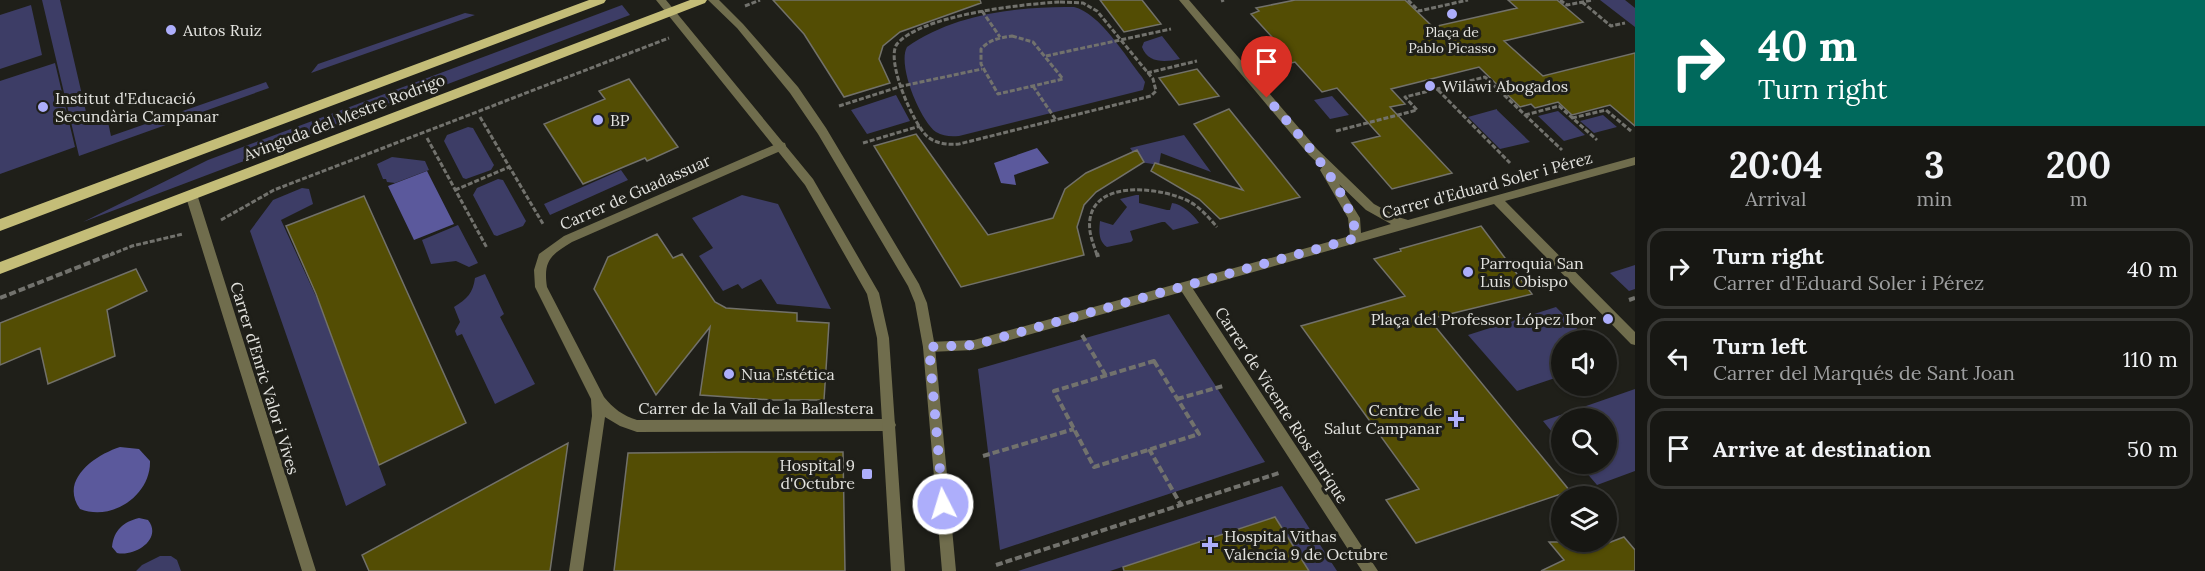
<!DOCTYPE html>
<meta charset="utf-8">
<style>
:root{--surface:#171713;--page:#242421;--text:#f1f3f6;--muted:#9e9fa0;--line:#363633}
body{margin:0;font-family:Lora,serif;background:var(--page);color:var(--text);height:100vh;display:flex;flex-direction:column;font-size:22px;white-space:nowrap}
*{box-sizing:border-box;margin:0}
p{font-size:20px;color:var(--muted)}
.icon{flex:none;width:33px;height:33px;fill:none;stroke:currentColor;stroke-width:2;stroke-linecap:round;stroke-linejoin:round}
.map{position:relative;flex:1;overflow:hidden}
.details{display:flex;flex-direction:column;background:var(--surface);width:570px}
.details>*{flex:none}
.guide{background:#00695c;color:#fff;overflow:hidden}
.controls{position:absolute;left:1551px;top:330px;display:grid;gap:12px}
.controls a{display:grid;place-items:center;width:66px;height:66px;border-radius:50%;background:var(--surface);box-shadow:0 2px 4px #0004,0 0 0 2px var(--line);font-size:30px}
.pin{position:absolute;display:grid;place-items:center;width:51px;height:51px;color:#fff;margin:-62px -26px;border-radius:50% 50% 50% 0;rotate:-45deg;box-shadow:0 0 6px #0007}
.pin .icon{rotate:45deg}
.me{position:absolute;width:66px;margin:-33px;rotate:355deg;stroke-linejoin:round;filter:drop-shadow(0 0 4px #0008)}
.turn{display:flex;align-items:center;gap:21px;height:126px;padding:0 24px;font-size:27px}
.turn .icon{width:78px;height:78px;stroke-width:2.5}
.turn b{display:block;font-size:42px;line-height:51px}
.eta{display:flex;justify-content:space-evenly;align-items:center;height:102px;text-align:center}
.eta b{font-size:36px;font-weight:700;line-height:42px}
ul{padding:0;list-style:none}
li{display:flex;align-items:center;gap:18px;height:81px;margin:0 12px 9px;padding:0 12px;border:3px solid var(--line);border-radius:18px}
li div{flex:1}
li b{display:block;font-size:22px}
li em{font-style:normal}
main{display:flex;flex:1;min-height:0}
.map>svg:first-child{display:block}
.green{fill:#3d3d66}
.water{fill:#5b599c}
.building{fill:#534d04;stroke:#72716a;stroke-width:1.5}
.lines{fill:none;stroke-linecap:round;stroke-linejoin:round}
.path-far1{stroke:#72726d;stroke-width:3;stroke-dasharray:5 2;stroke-linecap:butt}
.path{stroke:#72726d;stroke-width:4;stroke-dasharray:7 3;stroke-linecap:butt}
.minor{fill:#706d4d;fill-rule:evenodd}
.tertiary{fill:#706d4d;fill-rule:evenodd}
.primary{fill:#c4bd78;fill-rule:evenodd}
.route{stroke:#adaefb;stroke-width:10;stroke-dasharray:0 18}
.poi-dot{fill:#adaefb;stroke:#1f1f19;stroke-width:2}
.labels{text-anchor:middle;stroke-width:6;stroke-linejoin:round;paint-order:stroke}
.far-poi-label{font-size:14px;fill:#e3e3df;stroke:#1f1f19}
.poi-label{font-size:16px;fill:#e3e3df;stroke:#1f1f19;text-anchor:start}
.street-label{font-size:16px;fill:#e3e3df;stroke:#1f1f19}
</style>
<main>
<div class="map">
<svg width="1635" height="571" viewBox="0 0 1635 571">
<rect width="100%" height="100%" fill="#1f1f19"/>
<path class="green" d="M42,0H60L89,125L108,122L111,136L266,82L269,88L79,156Z
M1600,0H1625L1635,8V27Z
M31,5L42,55L0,69V15Z
M622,5L630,15L83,222L208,160Z
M1074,7C1100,13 1126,57 1142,77L1145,82L1143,90L959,136C950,137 943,136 936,132C920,120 897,65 907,47C953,14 1019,6 1074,7Z
M465,13L475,15L311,73L318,64Z
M1162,36L1180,59C1166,62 1148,64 1142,47L1144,42Z
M55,63L75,147L0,174V81Z
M896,95L910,121L867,134L851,110Z
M1332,96L1349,115L1330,119L1314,100Z
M1497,109V110L1530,142L1500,149L1468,117Z
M1558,111L1585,135L1564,141L1538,116Z
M1603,115L1617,127L1594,133L1580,121Z
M468,127L473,128L494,165L491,170L466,179L463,178L444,141L447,135Z
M1184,135L1211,172L1161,153L1159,165L1140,162L1130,148Z
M392,157L425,161L429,170L395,183L387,182L386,179H383L377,164Z
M621,170L628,180L550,215L544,204Z
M498,179L503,180L526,221L523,226L497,236L494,235L473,195L477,188Z
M302,188L309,189L313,204L281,220L319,303L386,485L346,506L250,231L273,200Z
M742,195L778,204L831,309L777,304L761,279L742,289L738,284L723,291L699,256L713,248L692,218Z
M1136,195H1139V203L1167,210H1170L1172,203C1182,204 1193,214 1199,223L1173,230L1165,222H1162L1130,231L1133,240L1131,242L1107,247C1098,241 1099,230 1100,221L1113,225L1127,207L1120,199Z
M458,225L478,263L469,267L456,261L431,264L422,240Z
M1635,265V289L1629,291L1610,273Z
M485,274L504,314L500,317L535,384L495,404L462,334L457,336L455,331L460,322L454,307C467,299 473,293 475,278Z
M1556,307L1588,340H1562L1561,376L1517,391L1468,335Z
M1169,314L1265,462L1000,550L978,369Z
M1635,389V471L1597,485L1579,464H1606V418H1562L1561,443L1543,421Z
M1282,486L1337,571H1309L1275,517L1110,571H1018Z
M160,556H171L177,560L181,571H136L142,565Z"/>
<path class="water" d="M1037,148L1049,163L1014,175L1016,185L1001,183L994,163Z
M427,171L454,224L414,240L388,186Z
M120,447L139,449L150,461C151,495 112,522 80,509C59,480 95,455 120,447Z
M139,518L148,520C163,539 135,557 117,553L112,547C114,530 123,522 139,518Z"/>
<path class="building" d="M773,0H980L981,3L900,32L883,46L879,59L890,83L844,97L804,34Z
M1100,0H1142L1161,24L1124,32Z
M1295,0H1405L1433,27L1517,8L1508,0H1557L1583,22L1504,41L1543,76L1635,53V126L1610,105L1572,115L1558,102L1535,108L1531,104L1520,107L1479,67L1391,89L1405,104L1390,107L1452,173L1392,189L1352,143L1380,136L1337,88L1322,92L1295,62L1279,66L1256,40L1272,37L1251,14L1259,11L1256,8Z
M1197,69L1219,96L1179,105L1159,78Z
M629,79L678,147L647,161L645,158L583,184L544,124L605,99L599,91Z
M1229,109L1300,197L1220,219L1199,199L1151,171L1155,163L1243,190L1194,124Z
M916,134L988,235L1053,218L1065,189L1086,173L1137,150L1144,162L1096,192L1084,205L1077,227L1084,255L961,287L874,146Z
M364,196L466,423L379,465L316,294L286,226Z
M1481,226L1532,294L1429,319L1570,491L1416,543L1386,500L1419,489L1301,326L1405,296L1374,259L1401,251L1400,249Z
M657,234L673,258L682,254L715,302L726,308L797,313V321L829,323L824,400H772L700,395L710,327L656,395L594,289L608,257Z
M136,269L147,291L107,310L115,356L48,384L40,348L0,365V323Z
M568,443L550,571H369L362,555Z
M740,452H843L845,571H614L628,453Z
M1275,517L1309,571H1124L1123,567Z
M1624,537L1635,550V571H1541L1564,560L1549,542H1586L1592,549Z"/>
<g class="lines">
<path class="path-far1" d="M1408,0L1419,11L1468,0
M1560,0L1567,5L1593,0
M1221,1L1224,0
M1060,2L1083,3L1097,11L1153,79L1156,91L1151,96L959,144C948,145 937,144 928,137C914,126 885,60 897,44C921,15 1023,4 1060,2Z
M1582,2L1611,26L1625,23
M745,6L760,0
M982,11L1000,37
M1012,36L1033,42L1063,79L998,94L981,64V49C990,39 1000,38 1012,36Z
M1046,56L1171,29
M1147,73L1197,61
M1033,86L1056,120
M1438,90L1510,163
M839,106L902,86L982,69
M1525,115L1559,106L1597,140
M480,117L543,224
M1572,118L1606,110L1631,131
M1336,131L1417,110L1405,97L1485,77L1562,150
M427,138L487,248
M863,143L920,126
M455,190L509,167
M221,220L274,190L669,38
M110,255L132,246L183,234
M1097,255C1093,243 1088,232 1090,219C1096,178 1165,188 1190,202C1201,208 1209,218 1217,227"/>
<path class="path" d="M1097,253L1098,257
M0,298L114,253
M1629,300L1635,298
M1082,335L1106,376
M1154,361L1199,434L1094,467L1054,391Z
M1177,399L1223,386
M1149,449L1181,505
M983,456L1074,429
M996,565L1279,473"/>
<path class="minor" d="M1179,0H1189L1317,149L1374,204L1398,217L1408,220L1635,157V165L1505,201L1635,332V345L1631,344L1494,204L1193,289L1378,571H1362L1182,292L974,350L929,352L925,351L923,347L925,343L929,342L974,340L1350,236L1348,218L1320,170L1322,167L1309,155ZM1339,184L1366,210L1391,224L1361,233L1360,218Z
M781,142L785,143L786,146L785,149L572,242C551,255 543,260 547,287L604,397C613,408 623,416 637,420L889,419L894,421L896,425L894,429L889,431L637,432L620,426L605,417L583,571H569L592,416L591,399L535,287L534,270L539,254L564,236Z
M191,190L197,194L316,571H302L185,194Z"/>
<path class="tertiary" d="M656,0H666L813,179L879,293L889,338L905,571H891L877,338L867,294L805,185Z
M708,0H719L743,24L798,87L826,128L919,284L927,303L935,347L956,571H942L923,347L915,303L908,286L818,134L790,93L737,28Z"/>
<path class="primary" d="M589,0H606L604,3L0,231V219Z
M690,0H707L705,3L0,274V262Z"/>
</g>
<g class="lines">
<path class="route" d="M943,504L929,347L974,345L1356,238C1353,192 1297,133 1267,98"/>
</g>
<g class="poi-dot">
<circle cx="1452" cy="14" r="6"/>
<circle cx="171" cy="30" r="6"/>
<circle cx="1430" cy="86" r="6"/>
<circle cx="43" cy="107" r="6"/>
<circle cx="598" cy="120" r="6"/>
<circle cx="1468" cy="272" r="6"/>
<circle cx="1608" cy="319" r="6"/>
<circle cx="729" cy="374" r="6"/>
<path d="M1453 410h6v6h6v6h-6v6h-6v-6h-6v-6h6z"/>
<rect x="861" y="468" width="12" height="12" rx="3"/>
<path d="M1207 536h6v6h6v6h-6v6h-6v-6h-6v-6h6z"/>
</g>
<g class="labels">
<g class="far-poi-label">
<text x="1452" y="37">Plaça de<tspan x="1452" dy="16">Pablo Picasso</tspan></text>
</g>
<g class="poi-label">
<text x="183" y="36">Autos Ruiz</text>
<text x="1442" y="92">Wilawi Abogados</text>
<text x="55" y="104">Institut d'Educació<tspan x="55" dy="18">Secundària Campanar</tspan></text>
<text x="610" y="126">BP</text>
<text x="1480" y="269">Parroquia San<tspan x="1480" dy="18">Luis Obispo</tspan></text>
<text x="1596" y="325" text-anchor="end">Plaça del Professor López Ibor</text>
<text x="741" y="380">Nua Estética</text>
<text x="1442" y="416" text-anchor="end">Centre de<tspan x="1442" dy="18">Salut Campanar</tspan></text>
<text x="855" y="471" text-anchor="end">Hospital 9<tspan x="855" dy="18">d'Octubre</tspan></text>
<text x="1224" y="542">Hospital Vithas<tspan x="1224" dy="18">Valencia 9 de Octubre</tspan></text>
</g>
<g class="street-label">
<text transform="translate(344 117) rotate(-21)" y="6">Avinguda del Mestre Rodrigo</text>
<text transform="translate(1487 185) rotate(-15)" y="6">Carrer d'Eduard Soler i Pérez</text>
<text transform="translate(635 192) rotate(-24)" y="6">Carrer de Guadassuar</text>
<text transform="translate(265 378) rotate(73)" y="6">Carrer d'Enric Valor i Vives</text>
<text transform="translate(1282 405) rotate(57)" y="6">Carrer de Vicente Rios Enrique</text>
<text x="756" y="414">Carrer de la Vall de la Ballestera</text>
</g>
</g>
</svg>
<div class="controls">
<a><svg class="icon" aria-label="sound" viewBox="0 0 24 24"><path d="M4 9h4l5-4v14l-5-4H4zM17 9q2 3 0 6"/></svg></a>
<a><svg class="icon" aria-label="search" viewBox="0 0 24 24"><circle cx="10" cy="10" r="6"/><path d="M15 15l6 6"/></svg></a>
<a><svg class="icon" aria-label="layers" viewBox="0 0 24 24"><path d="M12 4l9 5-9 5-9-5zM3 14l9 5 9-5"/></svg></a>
</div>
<div class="pin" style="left:1267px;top:98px;background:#d93025"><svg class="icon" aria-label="arrive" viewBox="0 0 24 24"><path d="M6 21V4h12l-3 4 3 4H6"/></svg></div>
<svg class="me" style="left:943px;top:504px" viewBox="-20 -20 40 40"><circle r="17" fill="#adaefb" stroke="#fff" stroke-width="3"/><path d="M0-11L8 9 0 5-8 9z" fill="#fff"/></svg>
</div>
<section class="details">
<div class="guide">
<div class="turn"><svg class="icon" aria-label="right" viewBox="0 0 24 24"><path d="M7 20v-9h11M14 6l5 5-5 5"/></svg><div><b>40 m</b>Turn right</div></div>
</div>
<div class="eta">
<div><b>20:04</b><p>Arrival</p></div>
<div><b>3</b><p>min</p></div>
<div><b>200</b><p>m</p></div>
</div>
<ul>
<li><svg class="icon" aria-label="right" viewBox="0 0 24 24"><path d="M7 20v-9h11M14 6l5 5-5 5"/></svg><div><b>Turn right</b><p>Carrer d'Eduard Soler i Pérez</p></div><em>40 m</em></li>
<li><svg class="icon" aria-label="left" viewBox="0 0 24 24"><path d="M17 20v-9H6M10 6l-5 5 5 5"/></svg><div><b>Turn left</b><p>Carrer del Marqués de Sant Joan</p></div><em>110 m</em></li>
<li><svg class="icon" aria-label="arrive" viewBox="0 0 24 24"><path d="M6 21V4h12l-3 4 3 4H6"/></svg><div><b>Arrive at destination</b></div><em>50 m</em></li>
</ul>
</section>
</main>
